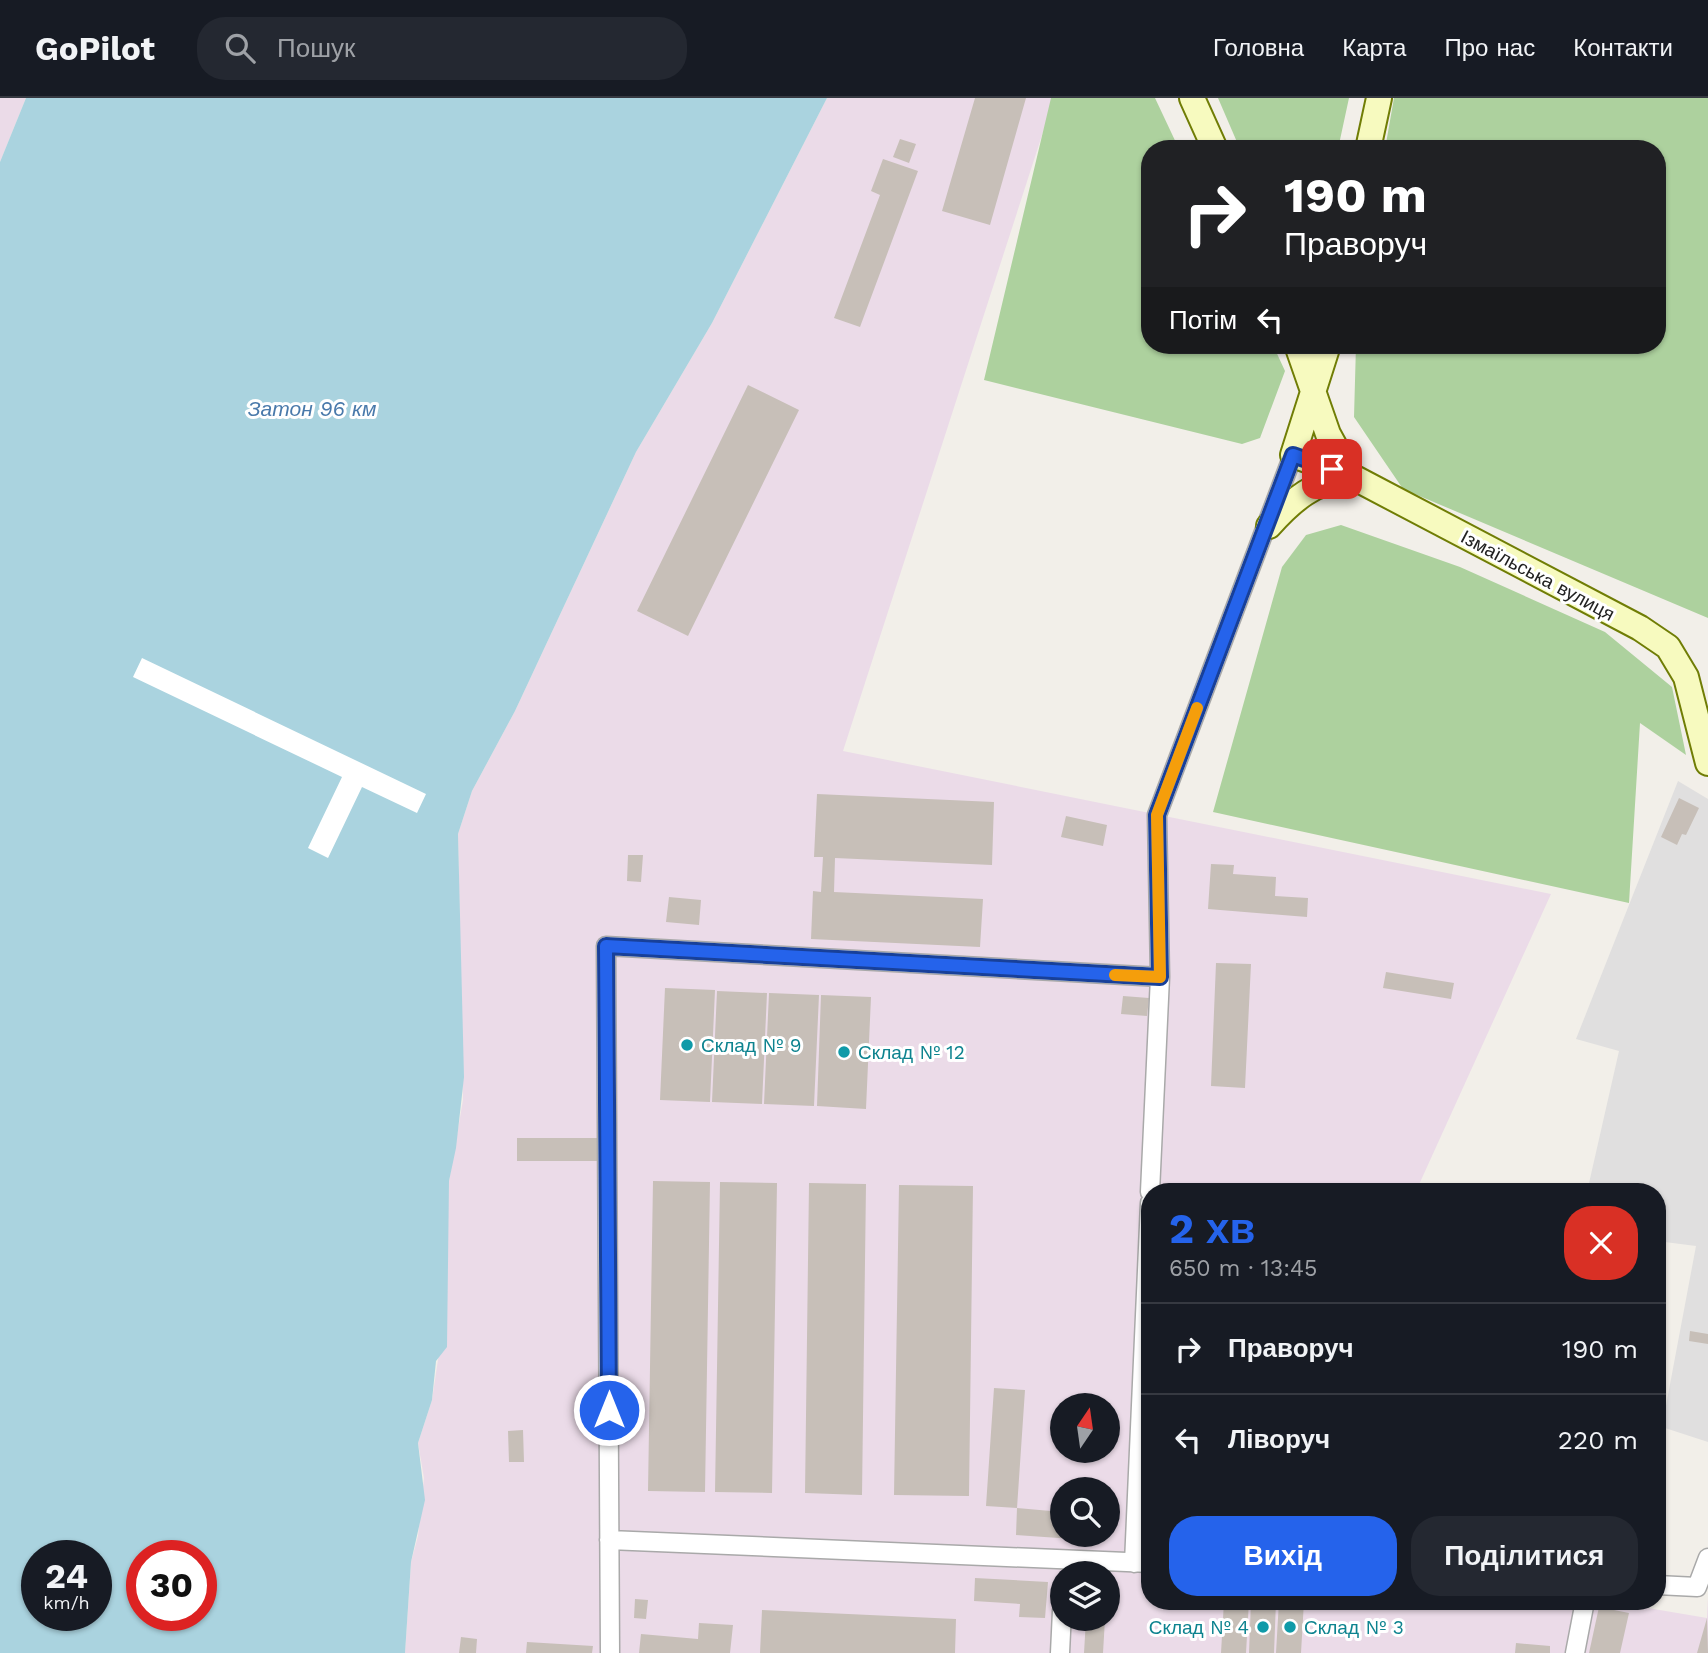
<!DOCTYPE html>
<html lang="uk">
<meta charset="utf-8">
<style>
:root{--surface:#171b24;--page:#242831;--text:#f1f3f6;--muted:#9ea1a6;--line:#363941;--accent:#2563eb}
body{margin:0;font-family:"Work Sans",sans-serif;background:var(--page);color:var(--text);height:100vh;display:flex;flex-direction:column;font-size:26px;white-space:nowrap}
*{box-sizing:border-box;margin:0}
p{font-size:23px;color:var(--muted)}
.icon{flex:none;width:38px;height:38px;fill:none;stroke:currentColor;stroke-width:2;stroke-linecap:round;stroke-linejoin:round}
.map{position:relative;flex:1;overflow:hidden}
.drawer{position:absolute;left:1141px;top:1085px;width:525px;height:427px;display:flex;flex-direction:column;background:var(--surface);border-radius:28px;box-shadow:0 2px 5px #0004}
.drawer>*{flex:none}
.hud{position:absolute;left:1141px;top:42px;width:525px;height:214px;border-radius:28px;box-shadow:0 2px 5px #0004;background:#202124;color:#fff;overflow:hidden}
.needle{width:46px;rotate:13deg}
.buttons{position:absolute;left:1050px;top:1295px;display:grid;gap:14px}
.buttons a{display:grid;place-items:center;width:70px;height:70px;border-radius:50%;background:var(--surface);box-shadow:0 2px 5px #0004;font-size:35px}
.speed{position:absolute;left:21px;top:1442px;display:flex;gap:14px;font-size:35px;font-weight:700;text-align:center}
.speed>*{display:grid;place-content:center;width:91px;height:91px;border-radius:50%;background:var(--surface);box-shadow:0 2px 5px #0004;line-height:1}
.speed small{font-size:18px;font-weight:400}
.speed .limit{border:10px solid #d22;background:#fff;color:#111}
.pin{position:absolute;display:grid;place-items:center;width:60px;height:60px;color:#fff;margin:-30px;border-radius:14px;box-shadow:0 4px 10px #0006}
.me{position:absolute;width:77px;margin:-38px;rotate:0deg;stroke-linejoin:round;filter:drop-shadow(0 0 5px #0008)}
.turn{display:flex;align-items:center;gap:24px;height:147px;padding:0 28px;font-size:32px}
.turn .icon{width:91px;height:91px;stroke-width:2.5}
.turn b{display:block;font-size:49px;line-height:60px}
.then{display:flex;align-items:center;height:66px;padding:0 28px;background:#0003;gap:14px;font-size:26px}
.round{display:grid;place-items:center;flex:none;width:74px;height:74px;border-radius:28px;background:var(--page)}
.head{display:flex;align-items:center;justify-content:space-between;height:119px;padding:0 28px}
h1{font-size:42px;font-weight:700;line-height:52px;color:var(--accent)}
.cta{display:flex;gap:14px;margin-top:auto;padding:14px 28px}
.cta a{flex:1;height:80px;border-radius:28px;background:var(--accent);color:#fff;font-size:28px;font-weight:700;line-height:80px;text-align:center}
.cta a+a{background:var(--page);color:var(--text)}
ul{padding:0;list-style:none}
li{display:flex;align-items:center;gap:21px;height:91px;padding:0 28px;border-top:2px solid var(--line)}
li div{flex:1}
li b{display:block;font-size:26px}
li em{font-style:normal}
header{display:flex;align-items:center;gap:42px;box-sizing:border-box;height:98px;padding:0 35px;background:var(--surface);border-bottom:2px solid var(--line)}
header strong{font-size:33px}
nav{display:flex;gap:38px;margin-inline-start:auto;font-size:24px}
.search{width:490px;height:63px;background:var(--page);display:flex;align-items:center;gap:18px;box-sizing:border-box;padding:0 24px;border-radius:28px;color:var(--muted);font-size:26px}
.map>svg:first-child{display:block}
.residential{fill:#e0dfdf}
.industrial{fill:#ebdbe8;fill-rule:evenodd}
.forest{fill:#add19e}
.water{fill:#aad3df;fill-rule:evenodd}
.pier{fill:#fff}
.building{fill:#c7bfb8}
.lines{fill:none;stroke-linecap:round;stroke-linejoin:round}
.street-casing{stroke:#a9a9a9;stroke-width:21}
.secondary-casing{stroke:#707d05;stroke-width:28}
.street{stroke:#fff;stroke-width:18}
.secondary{stroke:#f7fabf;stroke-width:24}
.route-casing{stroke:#184099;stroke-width:18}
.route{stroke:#2563eb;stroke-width:12}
.slow{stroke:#f59e0b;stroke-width:12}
.culture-dot{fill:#0f9aa8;stroke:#fff;stroke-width:2.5}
.labels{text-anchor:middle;stroke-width:6;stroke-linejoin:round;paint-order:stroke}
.street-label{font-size:19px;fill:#222;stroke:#fff}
.culture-label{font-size:19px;fill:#0d838f;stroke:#fff;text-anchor:start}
.water-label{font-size:21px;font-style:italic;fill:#4a7aab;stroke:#fff}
</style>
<header>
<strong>GoPilot</strong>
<div class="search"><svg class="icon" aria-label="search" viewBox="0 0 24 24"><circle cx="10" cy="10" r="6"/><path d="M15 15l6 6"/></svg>Пошук</div>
<nav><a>Головна</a><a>Карта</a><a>Про нас</a><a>Контакти</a></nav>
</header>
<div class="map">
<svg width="1708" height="1555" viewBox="0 0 1708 1555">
<rect width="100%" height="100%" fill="#f2efe9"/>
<path class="residential" d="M1678,683L1708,701V1344L1662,1329L1696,1148L1657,1143V1094H1587L1619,953L1576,941Z"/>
<path class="industrial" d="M0,0H26L0,64Z
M827,0H1054L843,653L1551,796L1417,1091L1420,1094H1150V1503H1630V1507L1707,1520L1708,1500V1555H405L411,1464L418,1438L424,1380L418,1345L432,1302L439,1255L449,1083L463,1002L458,736L472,693L515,613L636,354L712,225ZM1062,1307H1108V1353H1062ZM1062,1391H1108V1437H1062ZM1062,1475H1108V1521H1062Z"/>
<path class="forest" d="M1051,0H1155L1179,51H1150V247H1273L1285,273L1260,340L1242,346L984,282Z
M1218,0H1349L1338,51H1240Z
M1394,0H1708V520L1403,391L1354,319L1356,247H1657V51H1385Z
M1341,427L1460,469L1605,534L1672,589L1686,657L1640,625L1629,805L1213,714L1282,469L1306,437Z"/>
<path class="water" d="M26,0H827L712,225L636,354L515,613L472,693L458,736L464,979L456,1050L449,1083L447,1249L436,1263L432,1302L418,1345L425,1402L411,1464L405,1555H0V64ZM37,1458H96V1517H37ZM142,1458H201V1517H142Z"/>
<path class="pier" d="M142,560L426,696L417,715L362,689L328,760L308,750L342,679L133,579Z"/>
<path class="building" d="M975,0H1026L990,127L942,113Z
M900,41L916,46L909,65L893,59Z
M883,61L918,73L860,229L834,220L880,97L871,93Z
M748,287L799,312L688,538L637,513Z
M817,696L994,704L992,767L835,760L834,794L983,801L980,849L811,841L813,793L821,794L823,759H814Z
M1679,700L1699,710L1686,737L1682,736L1677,747L1661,739Z
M1066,718L1107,727L1103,748L1061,739Z
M628,757H643L641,784L627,783Z
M1211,766L1234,767L1233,776L1276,779L1275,798L1308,800L1307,819L1208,811Z
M669,799L701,802L699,827L666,824Z
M1216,865L1251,866L1245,990L1211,988Z
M1386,874L1454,885L1451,901L1383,890Z
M665,890L715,892L710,1004L660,1002Z
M717,893L767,895L762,1006L712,1004Z
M769,895L819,897L814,1008L764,1006Z
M821,897L871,899L866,1011L817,1008Z
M1123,898L1149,900L1147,918L1121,916Z
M517,1040H597V1063H517Z
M653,1083L710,1084L705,1394L648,1393Z
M720,1084L777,1085L772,1395L715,1394Z
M809,1085L866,1086L862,1397L805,1395Z
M899,1087L973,1088L969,1398L894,1397Z
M1690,1233L1708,1236V1246L1689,1243Z
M994,1290L1025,1292L1017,1410L986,1408Z
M523,1332L524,1364H509L508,1333Z
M1017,1410L1062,1414V1437H1087V1442L1016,1437Z
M975,1480L1048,1484L1045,1520L1019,1519L1020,1506L974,1503Z
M635,1501L648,1502L646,1521L634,1520Z
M1224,1503H1249L1246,1555H1221Z
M1251,1503H1276L1274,1555H1249Z
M1279,1503H1304L1301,1555H1276Z
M1599,1509L1629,1515L1620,1555H1589Z
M762,1512L956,1521L955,1555H760Z
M1707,1520L1708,1555H1697Z
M1086,1521H1105L1103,1555H1084Z
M699,1525L733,1527L730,1555H639L641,1536L698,1541Z
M461,1539L477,1541L476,1555H459Z
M527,1544L593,1548L592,1555H526Z
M1516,1545L1550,1548V1555H1515Z"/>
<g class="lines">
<defs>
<path id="street" d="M1150,1094L1160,879L1157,717L1293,357
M609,1442L1150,1465
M1134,1465L1150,1105
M1657,1487L1697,1489L1708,1460
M610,1555L606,848L1160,879
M1060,1555L1062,1513
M1575,1555L1585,1503"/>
<path id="secondary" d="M1192,0L1215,51
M1368,51L1379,0
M1297,247L1328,336L1351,378
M1328,247L1293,357L1351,378L1640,530L1668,549L1686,579L1708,665
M1269,428C1293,401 1314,384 1351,378"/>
</defs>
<use href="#street" class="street-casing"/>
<use href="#secondary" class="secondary-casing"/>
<use href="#street" class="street"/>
<use href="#secondary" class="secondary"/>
</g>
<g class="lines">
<defs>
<path id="route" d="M609,1312L606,848L1160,879L1157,717L1293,357L1332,371"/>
</defs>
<use href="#route" class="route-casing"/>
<use href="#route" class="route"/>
<path class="slow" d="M1115,877L1160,879L1157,717L1197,610"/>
</g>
<g class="culture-dot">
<circle cx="687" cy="947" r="7"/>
<circle cx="844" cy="954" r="7"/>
<circle cx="1263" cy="1529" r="7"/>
<circle cx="1290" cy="1529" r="7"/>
</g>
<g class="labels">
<g class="street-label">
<text transform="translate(1538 477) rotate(28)" y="7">Ізмаїльська вулиця</text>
</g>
<g class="culture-label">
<text x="701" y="954">Склад № 9</text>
<text x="858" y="961">Склад № 12</text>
<text x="1249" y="1536" text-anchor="end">Склад № 4</text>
<text x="1304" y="1536">Склад № 3</text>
</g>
<g class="water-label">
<text x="312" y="318">Затон 96 км</text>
</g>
</g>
</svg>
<div class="buttons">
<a><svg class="needle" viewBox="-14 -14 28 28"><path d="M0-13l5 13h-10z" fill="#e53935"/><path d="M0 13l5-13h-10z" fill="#9ea1a6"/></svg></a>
<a><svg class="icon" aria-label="search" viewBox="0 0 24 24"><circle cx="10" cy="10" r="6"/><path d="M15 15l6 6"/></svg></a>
<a><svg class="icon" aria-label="layers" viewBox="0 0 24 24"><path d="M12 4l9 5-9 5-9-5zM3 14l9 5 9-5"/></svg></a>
</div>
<div class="speed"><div>24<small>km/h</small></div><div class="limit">30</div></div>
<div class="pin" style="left:1332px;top:371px;background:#d93025"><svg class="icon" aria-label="arrive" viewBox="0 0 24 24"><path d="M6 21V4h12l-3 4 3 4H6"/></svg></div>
<svg class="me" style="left:609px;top:1312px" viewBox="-20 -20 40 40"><circle r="17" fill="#2563eb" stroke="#fff" stroke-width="3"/><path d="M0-11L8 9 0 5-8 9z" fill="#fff"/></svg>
<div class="hud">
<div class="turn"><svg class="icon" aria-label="right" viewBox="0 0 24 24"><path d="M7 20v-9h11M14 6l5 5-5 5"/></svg><div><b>190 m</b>Праворуч</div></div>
<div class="then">Потім<svg class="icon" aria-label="left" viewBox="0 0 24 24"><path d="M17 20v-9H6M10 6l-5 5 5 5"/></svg></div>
</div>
<section class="drawer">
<div class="head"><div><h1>2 хв</h1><p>650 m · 13:45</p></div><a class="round" style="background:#d93025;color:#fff"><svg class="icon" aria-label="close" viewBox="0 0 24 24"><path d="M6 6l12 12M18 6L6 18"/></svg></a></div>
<ul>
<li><svg class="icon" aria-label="right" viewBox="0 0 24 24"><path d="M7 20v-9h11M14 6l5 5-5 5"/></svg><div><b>Праворуч</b></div><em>190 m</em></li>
<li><svg class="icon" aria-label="left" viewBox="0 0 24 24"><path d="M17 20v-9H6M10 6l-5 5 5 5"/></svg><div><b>Ліворуч</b></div><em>220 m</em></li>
</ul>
<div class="cta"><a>Вихід</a><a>Поділитися</a></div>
</section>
</div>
